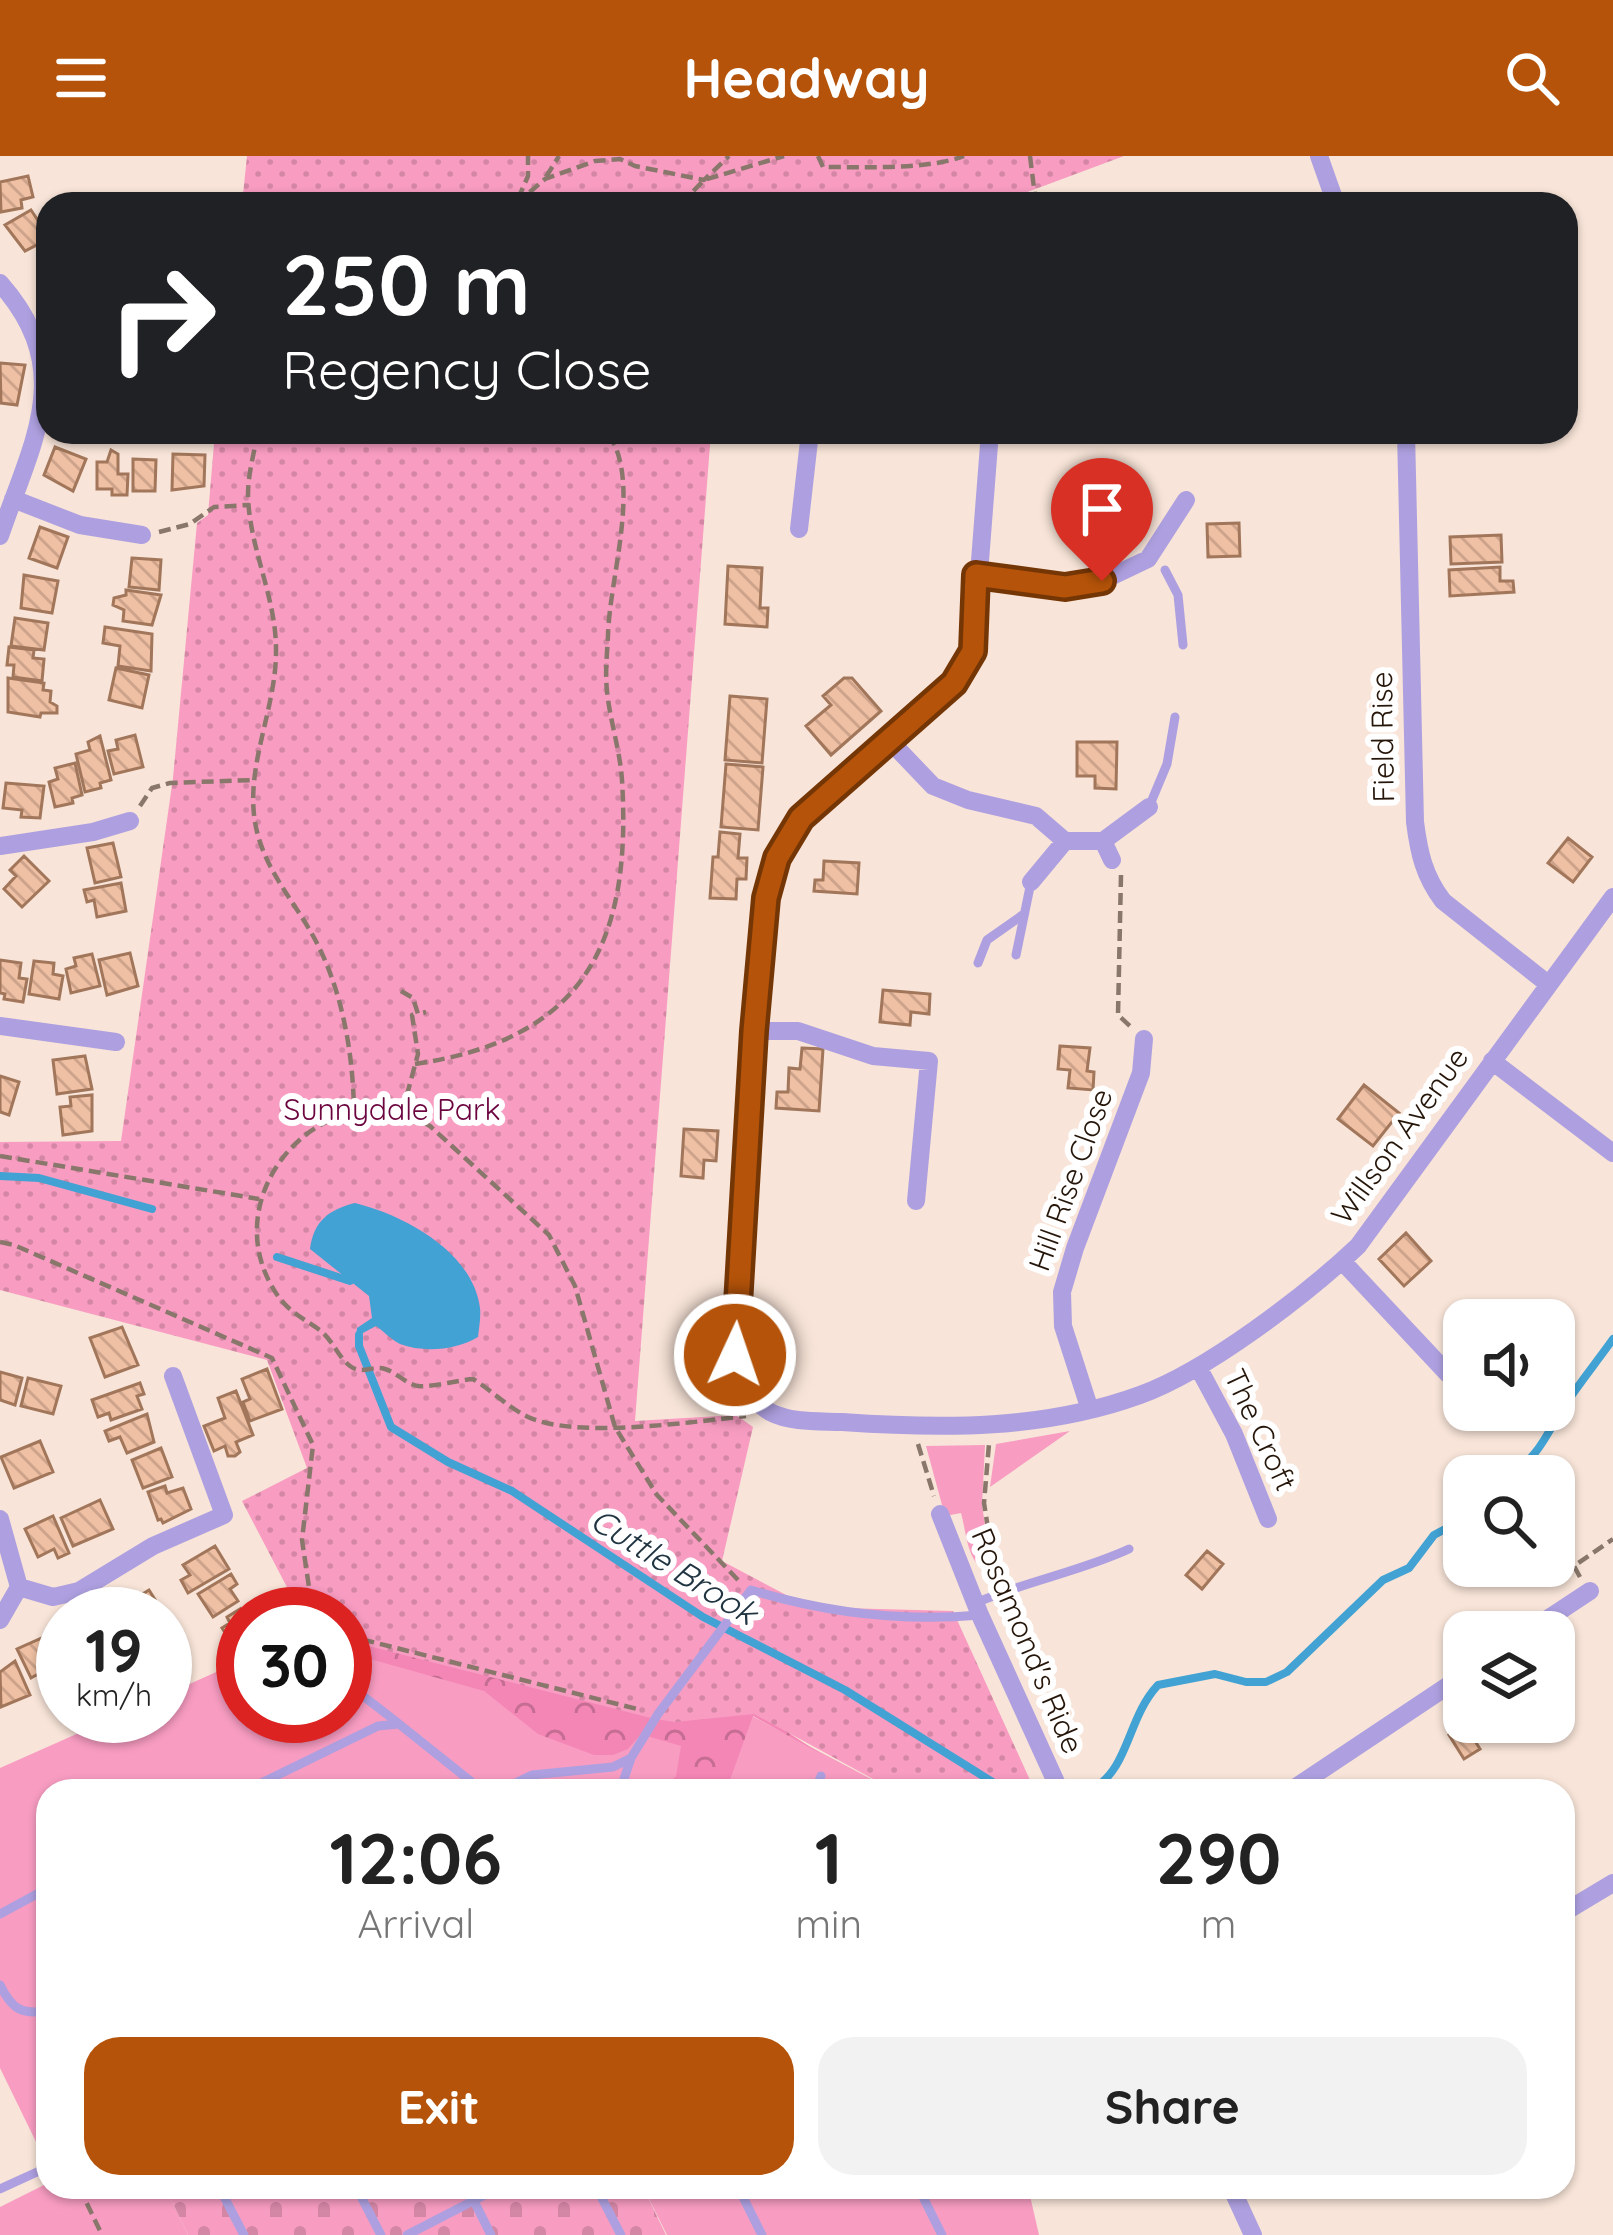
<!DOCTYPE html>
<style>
:root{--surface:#fff;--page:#f2f2f2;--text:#222;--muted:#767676;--accent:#b45309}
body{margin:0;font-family:Quicksand,sans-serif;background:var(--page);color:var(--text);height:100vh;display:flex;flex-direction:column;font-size:45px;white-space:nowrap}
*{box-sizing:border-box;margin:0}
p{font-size:39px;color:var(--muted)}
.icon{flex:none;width:66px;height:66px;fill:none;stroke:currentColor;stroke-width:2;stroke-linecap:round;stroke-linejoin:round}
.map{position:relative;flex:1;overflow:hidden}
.sheet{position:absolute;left:36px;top:1623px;width:1539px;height:420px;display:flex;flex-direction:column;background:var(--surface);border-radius:36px;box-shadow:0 3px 9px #0004}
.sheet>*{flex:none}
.guide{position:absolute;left:36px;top:36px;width:1542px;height:252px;border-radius:36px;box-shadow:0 3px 9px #0004;background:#202124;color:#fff;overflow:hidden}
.buttons{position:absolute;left:1443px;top:1143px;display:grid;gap:24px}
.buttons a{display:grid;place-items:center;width:132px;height:132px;border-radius:24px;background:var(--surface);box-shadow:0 3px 9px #0004;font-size:60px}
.speed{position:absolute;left:36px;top:1431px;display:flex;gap:24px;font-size:60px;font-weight:700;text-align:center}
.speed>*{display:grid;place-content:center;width:156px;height:156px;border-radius:50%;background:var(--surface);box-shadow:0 3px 9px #0004;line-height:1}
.speed small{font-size:30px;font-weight:400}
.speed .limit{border:18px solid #d22;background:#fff;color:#111}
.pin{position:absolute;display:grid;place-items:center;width:102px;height:102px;color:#fff;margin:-123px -51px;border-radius:50% 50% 50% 0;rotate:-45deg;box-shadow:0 0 12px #0007}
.pin .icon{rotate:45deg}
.me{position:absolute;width:132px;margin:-66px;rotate:3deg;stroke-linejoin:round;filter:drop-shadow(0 0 9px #0008)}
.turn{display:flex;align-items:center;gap:42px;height:252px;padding:0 48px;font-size:54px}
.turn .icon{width:156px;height:156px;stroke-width:2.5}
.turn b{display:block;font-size:84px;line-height:102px}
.eta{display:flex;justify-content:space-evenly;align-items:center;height:204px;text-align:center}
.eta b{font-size:72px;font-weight:700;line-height:84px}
.button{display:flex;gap:24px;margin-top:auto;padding:24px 48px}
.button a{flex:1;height:138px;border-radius:36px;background:var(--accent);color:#fff;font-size:48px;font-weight:700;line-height:138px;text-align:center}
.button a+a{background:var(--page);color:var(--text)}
header{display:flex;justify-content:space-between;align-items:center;height:156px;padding:0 48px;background:var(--accent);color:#fff;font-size:54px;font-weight:700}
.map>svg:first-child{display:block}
.green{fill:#f89cc2}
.forest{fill:url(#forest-crowns)}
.cemetery{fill:url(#cemetery-stones)}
.park{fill:url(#park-dots)}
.water{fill:#41a2d3}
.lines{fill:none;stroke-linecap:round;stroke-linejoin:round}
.stream{stroke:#41a2d3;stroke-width:8}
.building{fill:url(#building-back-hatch);stroke:#a1765a;stroke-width:3}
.path{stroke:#89776b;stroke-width:4.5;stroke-dasharray:12 6;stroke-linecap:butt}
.lane{stroke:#aea0e0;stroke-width:9}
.street{stroke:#aea0e0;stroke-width:18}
.route-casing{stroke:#753606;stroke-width:30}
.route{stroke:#b45309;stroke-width:21}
.labels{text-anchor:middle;stroke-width:12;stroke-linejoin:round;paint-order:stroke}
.street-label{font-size:30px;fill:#26160a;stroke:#fff}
.park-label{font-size:30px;fill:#6b043f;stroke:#fff}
.water-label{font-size:33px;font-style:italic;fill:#203541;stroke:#fff}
</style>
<header><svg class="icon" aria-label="menu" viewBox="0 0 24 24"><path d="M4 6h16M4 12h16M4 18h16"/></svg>Headway<svg class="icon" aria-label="search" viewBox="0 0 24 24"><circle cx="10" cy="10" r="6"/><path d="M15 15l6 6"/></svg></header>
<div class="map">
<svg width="1613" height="2079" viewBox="0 0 1613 2079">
<defs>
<pattern id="forest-crowns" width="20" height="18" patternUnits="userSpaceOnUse" patternTransform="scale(3)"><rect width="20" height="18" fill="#f486b6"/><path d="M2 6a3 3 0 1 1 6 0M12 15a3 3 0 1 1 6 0" fill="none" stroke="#c56d92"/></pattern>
<pattern id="cemetery-stones" width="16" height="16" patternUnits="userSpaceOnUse" patternTransform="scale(3)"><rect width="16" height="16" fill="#f89cc2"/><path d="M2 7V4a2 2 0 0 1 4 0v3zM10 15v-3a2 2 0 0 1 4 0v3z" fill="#d486a5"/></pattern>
<pattern id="park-dots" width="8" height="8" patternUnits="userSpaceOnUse" patternTransform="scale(3)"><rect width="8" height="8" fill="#f89cc2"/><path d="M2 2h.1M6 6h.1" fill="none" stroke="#d486a5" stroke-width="1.8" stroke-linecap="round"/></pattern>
<pattern id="building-back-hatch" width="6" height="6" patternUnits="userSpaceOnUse" patternTransform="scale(3)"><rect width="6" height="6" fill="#efc0a3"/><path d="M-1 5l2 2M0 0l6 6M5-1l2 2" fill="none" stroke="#cda48b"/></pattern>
</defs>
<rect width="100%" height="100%" fill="#f8e4d8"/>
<path class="green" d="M1070,1275L990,1331L996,1288Z
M985,1289L982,1349L992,1416C967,1412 967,1378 961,1357L945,1360L926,1290Z
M345,1484L746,1578L752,1560L894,1635H48V1991L40,1994L0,1912V1612L117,1560H165V1539L243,1504V1560H345Z
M48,2027V2031H165L188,2079H0V2051Z
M643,2031H1028L1039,2079H667Z"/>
<path class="forest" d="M320,1436L688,1511L821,1598L753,1560L726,1635H662L676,1620L681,1590L647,1580L651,1567L628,1593L613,1599H594L538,1578L484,1535L345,1496V1458H315Z"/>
<path class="cemetery" d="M165,2031H643L666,2079H188Z"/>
<path class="park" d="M247,0H1124L995,48H242Z
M215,276H711L635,1265L736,1259L753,1271L722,1405L788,1440L842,1452L953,1455L1035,1635H895L754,1558L675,1566L655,1563L345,1484V1458H301L242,1345L307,1312L267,1204L0,1134V986L121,985L173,622L197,367L208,359Z"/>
<path class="water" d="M355,1047C404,1059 473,1096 480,1152C481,1161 479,1172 478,1181C457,1194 424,1197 400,1188C392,1184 383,1175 376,1170L361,1178L363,1189L355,1191L357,1172L372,1162L369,1140L310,1093C314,1065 328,1054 355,1047Z"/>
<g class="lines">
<path class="stream" d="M0,1020L39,1022L152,1053
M277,1101L350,1125
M359,1179V1190L391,1271L448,1306L512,1335L703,1461L845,1534L1007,1635
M1506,1320C1536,1305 1545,1282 1561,1255C1577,1230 1596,1207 1613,1183
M1093,1633C1130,1611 1127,1562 1158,1529L1215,1518L1246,1526H1266L1287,1516L1383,1424L1409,1412L1434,1379L1464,1363"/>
</g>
<path class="building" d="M28,20L33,41L21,44L22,52L1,56L0,26Z
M31,54L37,63L47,57L48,83L25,95L5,69Z
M0,207L25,209L17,249L1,247Z
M55,291L86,303L73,335L44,319Z
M111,294L118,298V318H128L127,339H112V333H97V306H107Z
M173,298L205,299L204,330L172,334Z
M133,303L156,304L155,335H133Z
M1239,367L1240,400L1208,401L1207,368Z
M40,371L68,381L57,412L29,402Z
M1501,379L1502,406L1451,408L1450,381Z
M132,402L161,404L159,434L129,431Z
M728,410L762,412L760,452H768L767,471L725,468Z
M1500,411V425H1513L1514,436L1450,440L1449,414Z
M24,419L58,425L52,457L21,452Z
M126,434L161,439L152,469L123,465L124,454L113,449L114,442L126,439Z
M15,462L48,467L44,494L11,490Z
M105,471L152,478L151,515L118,510L120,490L103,487Z
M9,491L34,494L33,502L44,503L42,525L13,521L14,509H7Z
M116,512L149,519L142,552L109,544Z
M8,522L44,527L43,534L51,535L50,546L57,550V557H41L40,561L8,556Z
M844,522H852L881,555L831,599L806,570L831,549L823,540Z
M730,540L767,543L762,607L725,604Z
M135,579L143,611L114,618L108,595L118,593L116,584Z
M100,580L111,624L100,627L101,632L85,636L76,598L90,594L88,586Z
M1077,586H1117L1116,633L1095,632V620H1077Z
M75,607L82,639L72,642L73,647L55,651L49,626L58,623L55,612Z
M726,608L763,611L758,674L721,671Z
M6,627L44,630L40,662L21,661L22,654L3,652Z
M720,676L740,678L738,702H747L746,723H737L736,743L710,742L713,701H718Z
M1568,682L1592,701L1573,726L1548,707Z
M113,687L121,721L95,727L87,692Z
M24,700L49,725L22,751L4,733L16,720L10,714Z
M824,705L859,707L857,738L814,735L815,724H823Z
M121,727L126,755L97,761L94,744L87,746L84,734Z
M130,797L138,830L107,839L99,804Z
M92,798L100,830L71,837L66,813L76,810L74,802Z
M0,804L21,807L19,822L27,823L23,846L4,843L5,838L0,837Z
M34,805L54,807L53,818L63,820L59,843L29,838Z
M883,834L930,838L929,858L911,856L910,869L880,866Z
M1060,890L1090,892L1087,915L1094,916L1093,934L1068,932L1070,914L1058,913Z
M802,892L823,893L819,955L776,952L777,936H788L789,912L800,913Z
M85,900L92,933L57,938L53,904Z
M0,920L19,926L9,959L0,956Z
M1364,929L1399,957L1373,990L1338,963Z
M92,939V975L63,979L60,951L71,950L70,941Z
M684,973L718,975L716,1005L704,1004L703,1022L681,1020Z
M1406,1077L1431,1105L1404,1130L1379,1103Z
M122,1171L138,1209L105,1221L90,1182Z
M267,1213L282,1253L250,1265L243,1246L250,1243L242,1223Z
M0,1216L22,1222L15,1249L0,1244Z
M28,1222L61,1230L53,1258L21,1250Z
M140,1227L144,1238L137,1240L142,1253L111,1264L109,1257L98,1261L92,1244Z
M236,1235L253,1279L236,1286L240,1296L235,1300H228L225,1290L214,1295L204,1270L225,1262L218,1242Z
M147,1258L154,1286L127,1297L120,1281L109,1285L105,1275Z
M40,1285L53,1316L14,1332L1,1301Z
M161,1292L172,1321L143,1332L132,1304Z
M165,1330L167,1337L183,1332L191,1353L163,1367L161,1363L158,1364L148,1336Z
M100,1344L113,1373L73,1390L61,1362Z
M53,1360L69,1397L58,1402L54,1393L38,1401L25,1373Z
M215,1390L229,1413L188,1437L181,1424L190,1419L183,1409Z
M1207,1395L1223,1408L1202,1433L1186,1419Z
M231,1418L237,1428L230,1433L238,1445L213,1461L198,1438Z
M149,1434L164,1458H131L145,1445L141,1439Z
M240,1453L243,1483L233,1489L222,1472L230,1467L227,1461Z
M53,1477L63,1498V1521L44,1530L38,1518L31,1522L17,1493Z
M15,1505L30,1539L1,1551L0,1516Z
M1465,1569L1480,1593L1464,1603L1449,1579Z"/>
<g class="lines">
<path class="path" d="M818,0L823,11C865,11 927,14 964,0
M1030,0L1036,48
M546,21L559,0
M518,43L528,20V0
M516,48L545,23L595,5L620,3L635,10L704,24L729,0
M681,48L704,24L784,0
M258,276C254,297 248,318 248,339C249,391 276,441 276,493C277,557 239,619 259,683C270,719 294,746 312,778C342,831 353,896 354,955
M159,376L190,368L214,351L249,349
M140,650L152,632L170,627L254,624
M1121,719L1118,859L1130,870
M401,835L413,842L418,858L426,856
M415,908C585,883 632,786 622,624C620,594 610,565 607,535C605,517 607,498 608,480C609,422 643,324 607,276
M402,957L418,898L412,859L418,858
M0,1000L259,1043
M0,1086L14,1089L272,1202L313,1289L302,1384L313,1458
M918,1288L934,1340
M1580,1421L1574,1410L1613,1383
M988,1423L995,1417L984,1347L989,1288
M738,1424L657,1339L615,1271L575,1130L549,1079L430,970C326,909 208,1040 278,1140C289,1156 306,1164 321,1175C333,1185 339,1202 350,1210C362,1219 373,1209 385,1213C396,1216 406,1228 418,1230C428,1232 459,1224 473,1223C491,1234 509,1252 528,1261C575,1283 692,1266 746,1260
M345,1479L641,1554
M79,2031L102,2079"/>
<path class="lane" d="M1165,414L1178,439L1183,489
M1149,651L1167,608L1175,561
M1016,799L1031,726
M978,807L987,784L1024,758
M976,1447C1026,1425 1079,1416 1129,1393
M345,1526L398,1567
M245,1635L378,1570L399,1568L483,1635
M499,1635L532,1619L613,1611L631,1602L658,1558L751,1434C826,1457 901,1466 980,1459
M620,1635L631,1602
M815,1635L821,1620
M0,1758L48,1732
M0,1829C12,1853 21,1859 48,1855
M219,2031L244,2079
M356,2031L381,2079
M467,2031L491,2079
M596,2031L621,2079
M738,2031L762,2079
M918,2031L942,2079
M0,2033L48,2011
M407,2079L500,2031"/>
<path class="street" d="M1319,0L1336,48
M0,127C78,215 32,285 0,380
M990,276L973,495L954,527L801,662L777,702L766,742L735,1186C735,1214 745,1241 770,1256C791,1267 819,1265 842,1266C943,1273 1044,1274 1140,1239C1207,1215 1306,1139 1358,1090L1613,741
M1406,276L1415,666C1419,697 1424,720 1443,745L1548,828
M13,343L80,369L142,379
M799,373L810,276
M977,419L1065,431L1102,425L1148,403L1186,344
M889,584L933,630L968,644L1036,660L1065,685H1103
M0,690L93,676L130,665
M1112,704L1103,685L1149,651
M1031,726L1065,685
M0,870L116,886
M754,875H798L873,900L929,905L916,1045
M1492,905L1613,997
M1342,1105L1448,1218
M1198,1211L1234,1278L1268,1363
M1090,1254L1063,1170L1062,1136L1075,1092L1141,917L1144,883
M940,1358L980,1459L1060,1635
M0,1363L19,1431L0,1464
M19,1431L53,1441L79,1435L153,1390L224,1359L173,1220
M1528,1476L1590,1435
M1290,1635L1464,1519
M1563,1757L1613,1727
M1231,2031L1253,2079"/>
</g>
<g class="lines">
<defs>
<path id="route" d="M735,1199L754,875L766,742L777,702L801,662L954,527L973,495L976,419L1065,431L1102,425"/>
</defs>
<use href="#route" class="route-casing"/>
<use href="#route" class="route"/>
</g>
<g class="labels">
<g class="street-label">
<text transform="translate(1383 581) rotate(-91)" y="10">Field Rise</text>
<text transform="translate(1400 980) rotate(-54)" y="10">Willson Avenue</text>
<text transform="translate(1071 1024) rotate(-70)" y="10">Hill Rise Close</text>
<text transform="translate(1260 1274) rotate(65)" y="10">The Croft</text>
<text transform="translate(1027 1485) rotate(67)" y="10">Rosamond's Ride</text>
</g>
<g class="park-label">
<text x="392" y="964">Sunnydale Park</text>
</g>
<g class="water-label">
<text transform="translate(674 1410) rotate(32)" y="12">Cuttle Brook</text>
</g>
</g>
</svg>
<div class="buttons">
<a><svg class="icon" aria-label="sound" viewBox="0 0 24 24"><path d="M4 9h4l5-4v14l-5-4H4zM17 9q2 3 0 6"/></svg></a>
<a><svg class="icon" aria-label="search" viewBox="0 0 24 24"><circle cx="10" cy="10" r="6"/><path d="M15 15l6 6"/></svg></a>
<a><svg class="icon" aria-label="layers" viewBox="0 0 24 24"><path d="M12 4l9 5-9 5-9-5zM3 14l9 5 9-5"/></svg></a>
</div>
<div class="speed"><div>19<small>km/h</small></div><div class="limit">30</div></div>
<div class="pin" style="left:1102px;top:425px;background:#d93025"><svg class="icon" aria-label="arrive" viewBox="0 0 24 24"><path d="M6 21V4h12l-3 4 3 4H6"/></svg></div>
<svg class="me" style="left:735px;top:1199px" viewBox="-20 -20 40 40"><circle r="17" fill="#b45309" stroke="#fff" stroke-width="3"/><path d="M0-11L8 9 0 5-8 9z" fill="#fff"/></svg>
<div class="guide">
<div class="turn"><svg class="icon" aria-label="right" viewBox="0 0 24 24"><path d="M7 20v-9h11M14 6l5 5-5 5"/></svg><div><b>250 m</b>Regency Close</div></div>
</div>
<section class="sheet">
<div class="eta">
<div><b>12:06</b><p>Arrival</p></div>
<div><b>1</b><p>min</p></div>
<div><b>290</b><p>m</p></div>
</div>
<div class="button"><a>Exit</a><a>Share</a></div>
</section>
</div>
